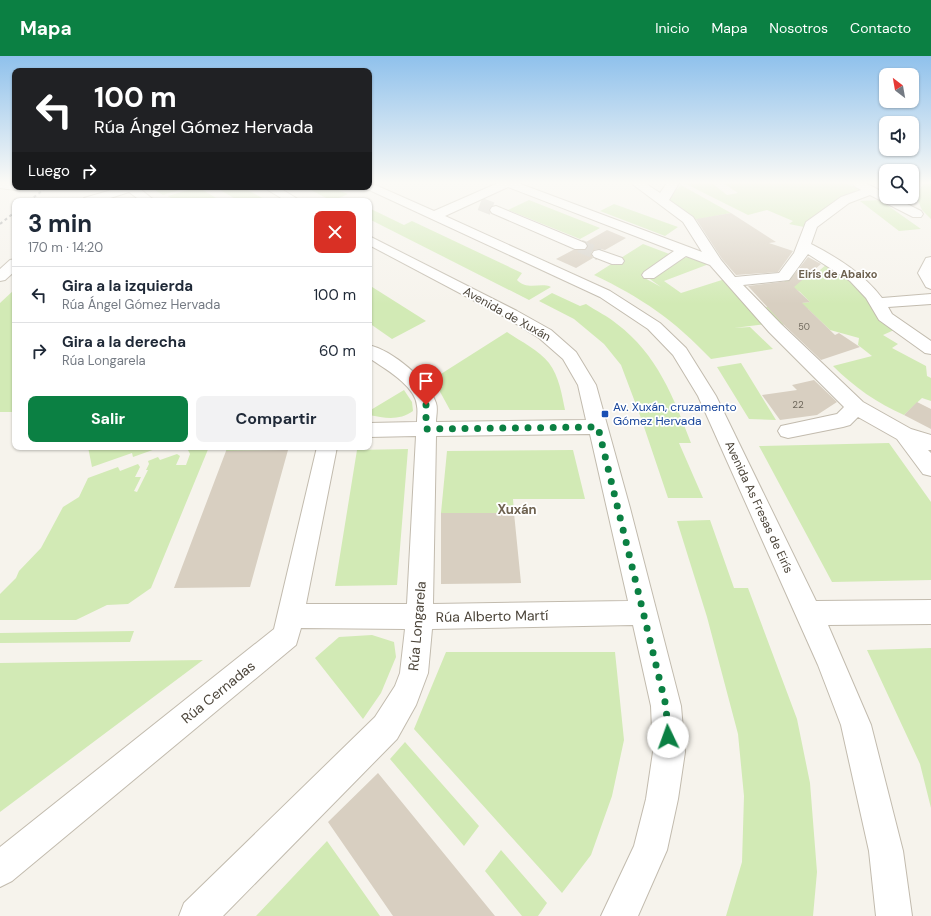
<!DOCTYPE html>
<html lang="es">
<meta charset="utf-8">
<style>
:root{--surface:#fff;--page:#f2f2f3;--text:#1f2937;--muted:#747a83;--line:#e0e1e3;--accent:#0b8043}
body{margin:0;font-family:"DM Sans",sans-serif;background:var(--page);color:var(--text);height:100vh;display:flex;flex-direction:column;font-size:15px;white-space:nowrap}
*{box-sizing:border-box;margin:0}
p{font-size:13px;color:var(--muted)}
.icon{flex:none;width:22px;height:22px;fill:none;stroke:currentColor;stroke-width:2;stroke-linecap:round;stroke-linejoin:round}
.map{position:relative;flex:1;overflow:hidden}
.sheet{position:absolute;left:12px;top:142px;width:360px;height:252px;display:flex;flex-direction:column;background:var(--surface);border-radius:8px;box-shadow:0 1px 3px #0004}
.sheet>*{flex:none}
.hud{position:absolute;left:12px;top:12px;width:360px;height:122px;border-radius:8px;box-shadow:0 1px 3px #0004;background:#202124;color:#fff;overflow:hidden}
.needle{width:26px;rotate:329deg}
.controls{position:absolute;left:879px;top:12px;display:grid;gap:8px}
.controls a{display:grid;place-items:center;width:40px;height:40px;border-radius:8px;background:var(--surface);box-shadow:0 1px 3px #0004;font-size:20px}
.pin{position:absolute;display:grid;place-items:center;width:34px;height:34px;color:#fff;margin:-41px -17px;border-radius:50% 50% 50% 0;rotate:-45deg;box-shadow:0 0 4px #0007}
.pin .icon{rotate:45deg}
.me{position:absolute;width:44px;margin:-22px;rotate:357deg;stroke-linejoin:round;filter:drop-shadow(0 0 3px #0008)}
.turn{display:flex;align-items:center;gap:14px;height:84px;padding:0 16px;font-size:18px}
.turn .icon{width:52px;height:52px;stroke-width:2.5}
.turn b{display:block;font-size:28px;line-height:34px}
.then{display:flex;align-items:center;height:38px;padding:0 16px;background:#0003;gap:8px;font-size:15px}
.round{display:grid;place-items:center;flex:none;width:42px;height:42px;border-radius:8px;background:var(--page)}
.head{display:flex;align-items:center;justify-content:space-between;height:68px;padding:0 16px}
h1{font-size:24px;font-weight:700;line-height:30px}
.primary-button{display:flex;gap:8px;margin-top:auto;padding:8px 16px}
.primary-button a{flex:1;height:46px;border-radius:8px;background:var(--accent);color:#fff;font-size:16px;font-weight:700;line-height:46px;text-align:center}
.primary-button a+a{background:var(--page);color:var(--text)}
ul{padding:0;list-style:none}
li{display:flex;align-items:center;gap:12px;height:56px;padding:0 16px;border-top:1px solid var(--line)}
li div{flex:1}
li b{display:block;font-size:15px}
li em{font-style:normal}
header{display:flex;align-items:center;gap:24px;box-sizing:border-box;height:56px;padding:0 20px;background:var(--accent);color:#fff}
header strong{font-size:19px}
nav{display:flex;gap:22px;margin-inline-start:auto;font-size:14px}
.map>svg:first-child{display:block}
.green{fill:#d2eab5}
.building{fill:#d8cfc1}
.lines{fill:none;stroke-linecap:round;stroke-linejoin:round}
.minor-tunnel{stroke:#d4d0c8;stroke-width:13;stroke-dasharray:13 6;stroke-linecap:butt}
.minor-casing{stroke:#c2bbae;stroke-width:2}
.minor{fill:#fff;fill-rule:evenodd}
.rail{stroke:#9a9a9a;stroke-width:2;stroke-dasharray:3 3;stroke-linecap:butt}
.route{stroke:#0b8043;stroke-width:7;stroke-dasharray:0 12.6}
.transit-dot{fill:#1a4fb4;stroke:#fff;stroke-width:1.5}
.labels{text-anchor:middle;stroke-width:3.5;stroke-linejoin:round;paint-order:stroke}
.far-number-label{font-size:9px;fill:#6e675b}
.number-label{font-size:10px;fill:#6e675b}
.far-neighbourhood-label{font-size:11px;font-weight:bold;fill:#6e6250;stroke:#fff}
.street-label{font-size:12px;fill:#4b4439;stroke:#fff}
.transit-label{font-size:12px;fill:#164399;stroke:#fff;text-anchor:start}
.neighbourhood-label{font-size:13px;font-weight:bold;fill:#6e6250;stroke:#fff}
.near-street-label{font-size:14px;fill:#4b4439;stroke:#fff}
</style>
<header>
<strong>Mapa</strong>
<nav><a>Inicio</a><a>Mapa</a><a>Nosotros</a><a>Contacto</a></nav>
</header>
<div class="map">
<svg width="931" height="860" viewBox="0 0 931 860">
<rect width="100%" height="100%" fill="#f6f3ec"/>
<path class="green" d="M684,127H712L727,139L738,137L723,127H845L859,133L835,146L804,171L789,168L793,165L767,154L748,159Z
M931,127V163L922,154L916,140L923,128Z
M681,129L731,157L694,164L667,143Z
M159,131H189L163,139L153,133Z
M198,131L221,145H175L168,140Z
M215,131H242L268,145H239Z
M305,131H341L342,132L338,134L348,138L332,145Z
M529,144L600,172L580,183L508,154Z
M880,144L921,173L899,175L860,145Z
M614,148L678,171L665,180L600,155Z
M369,152L404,169L412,165L522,217L517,224C528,235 540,226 551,231L529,244L369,163Z
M643,188L672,199L641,220L661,231L647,221L679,203L688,201L709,208L664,225L681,237L725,223L767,268L734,272L750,271L773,293L711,303C674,264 642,242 594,219Z
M827,208L863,233L894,274L883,279L898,288L892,292L926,310L927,320L931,322V345L922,342L904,359C877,347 854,331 833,310L872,300L858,289L859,282L830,274L808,253L803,265L781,269L766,251L810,246L800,236L784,226L793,218L803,222L820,214Z
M369,229L426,265L392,283L369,267Z
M15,233V356H0V247Z
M552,237L580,250L586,248C596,255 608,260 617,268C657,298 674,342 691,387H679L703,442H668L641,362L621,309L604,288L574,263L539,245Z
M507,276C520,285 539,294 549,307C559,320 562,339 565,354H450L433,323Z
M741,307L776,364L749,363L717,311Z
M404,334L412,346L413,355C399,365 385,362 369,359V355Z
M889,387L931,446V524L832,526L759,390Z
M88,391H161L133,401L132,397L92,411Z
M196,391H209L151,532L128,548L107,549L76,564H0V538L16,522L19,515L41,492L63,451L79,441L88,422L118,411L120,415L138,408L140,411L135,421H141L134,435L137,436L148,414H146L149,408L148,405L158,401L160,404L177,398L180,400L176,409H186L190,398L188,394Z
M227,391H289L288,394L226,395Z
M408,393L397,529L335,530L357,394Z
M573,394L585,443H513L514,457H441L447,395Z
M710,464L734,532H748L797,663L810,727L817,816L813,860H726L742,806L744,740L738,678L707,561L677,465Z
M134,575L130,586L0,587V577Z
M372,579L394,586L396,601L381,637L363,663L315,602L339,581Z
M931,592V752L920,708L867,594Z
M446,596H615L624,684L612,740L591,799L562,837L414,673Z
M203,604L0,756V607Z
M405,686L479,770L464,790L390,703Z
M327,785L380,860H256Z
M501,794L547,847L538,860H522L485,815Z"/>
<path class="building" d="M731,157L776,186L769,187L793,195L778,216L736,219L722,203L696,163Z
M607,174L626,182L605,194L599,193L594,194L591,197L593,202L576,212L556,203L573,194H586L588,189L586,186Z
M808,201L821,208L794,231L810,246L802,247L835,279L839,277L860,291L821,304L782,267L748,230L789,225Z
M814,324L837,346L817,359L780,364L762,339L797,334L792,329Z
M917,346L931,353V373L904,359Z
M288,394L250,531L174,532L226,395Z
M441,457H514L521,527L441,528Z
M378,717L495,860H393L328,766Z"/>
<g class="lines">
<path class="minor-tunnel" d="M480,148L496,154
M580,190L599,198"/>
<defs>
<path id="minor" d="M0,127H15V131H20L15,134L0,132Z
M369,127L373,128L434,155L498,127H518L702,196L683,166L631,127H645L660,137L667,127H679L669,144L693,161L721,204L735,221L779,217L794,197L806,166L841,141L861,134L854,130L853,127H866L886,138V141H893L921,155L923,158L921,161H913L870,139L849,147L817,171L811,188C838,202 864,218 882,242L931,238V248L888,251L892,258L931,285V298L925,297L879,264L866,242L850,225L808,198L789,224L743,229L781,268L863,346L911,373L931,379V394H928L931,397V420L923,418L897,383L858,361L850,369L843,371L788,382L781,380L778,375L781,370L837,358L844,351L769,276L710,209L686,200L654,222H644L642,219L644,216L674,195L508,131L445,160L610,235L660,267L686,292L716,340L816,545L931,544V568L828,569L871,669L903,795L912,860H876L869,795L841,669L818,609L698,340L673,299L648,273L600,241L365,132L364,131H369Z
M912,127H919L912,131Z
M122,131H140L139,132L155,145H141L129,136L101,145H82L84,142Z
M263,131H278L301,145H286Z
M496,150L585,187L587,190L585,193H575L492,157L490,154L492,151Z
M369,180L517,255L551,274L576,296L596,329L630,452L681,650L685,696L678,743L667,794L638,860H601L634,790L646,743L653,696L651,650L633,569L432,573L428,617L416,649L397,683L223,860H179L184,847L375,661L395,630L400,617L405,573L301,572L296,589L12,825L0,831V791L274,573L317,391H337L306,548H407L416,380L369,381V367L417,366C417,361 418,355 417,350C416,330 384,312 369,302V289C393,295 428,324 436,347C438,353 436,360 436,366L586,364L578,329L563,303L539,282L505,261L369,189ZM590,378L628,545L433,548L436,380Z
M599,194L622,202L624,205L622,208H612L594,201L592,198L594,195Z
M931,201V233L926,231L918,217L926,202Z
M15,203V215L5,224L0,225V213L10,204Z"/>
</defs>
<use href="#minor" class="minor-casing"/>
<use href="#minor" class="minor"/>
<path class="rail" d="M29,145L47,131
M0,168L15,156"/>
</g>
<linearGradient id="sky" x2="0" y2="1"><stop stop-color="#8fc1ec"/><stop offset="0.51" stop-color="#fbfaf6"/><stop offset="1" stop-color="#fbfaf6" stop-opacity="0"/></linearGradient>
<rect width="931" height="248" fill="url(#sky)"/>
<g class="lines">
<path class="route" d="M426,349V373L598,371L666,650L668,681"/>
</g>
<rect class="transit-dot" x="601" y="354" width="8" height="8" rx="2"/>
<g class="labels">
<g class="far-number-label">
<text x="804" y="274">50</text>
</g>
<g class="number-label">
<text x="798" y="352">22</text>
</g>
<g class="far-neighbourhood-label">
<text x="838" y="222">Eirís de Abaixo</text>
</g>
<g class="street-label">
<text transform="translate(507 258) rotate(29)" y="4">Avenida de Xuxán</text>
<text transform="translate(759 451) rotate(65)" y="4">Avenida As Fresas de Eirís</text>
</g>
<g class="transit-label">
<text x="613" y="355">Av. Xuxán, cruzamento<tspan x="613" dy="14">Gómez Hervada</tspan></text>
</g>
<g class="neighbourhood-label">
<text x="517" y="458">Xuxán</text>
</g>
<g class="near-street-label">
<text transform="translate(492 560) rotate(-1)" y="5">Rúa Alberto Martí</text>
<text transform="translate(417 570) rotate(-85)" y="5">Rúa Longarela</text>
<text transform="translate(218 636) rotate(-39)" y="5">Rúa Cernadas</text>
</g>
</g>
</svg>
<div class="controls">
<a><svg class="needle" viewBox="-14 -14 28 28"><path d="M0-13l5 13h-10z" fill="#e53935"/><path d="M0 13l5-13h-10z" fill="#747a83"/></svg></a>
<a><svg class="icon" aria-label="sound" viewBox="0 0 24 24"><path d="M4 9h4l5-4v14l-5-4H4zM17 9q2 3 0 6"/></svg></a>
<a><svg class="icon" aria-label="search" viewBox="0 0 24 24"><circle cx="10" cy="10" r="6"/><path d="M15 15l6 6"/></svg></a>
</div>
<div class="pin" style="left:426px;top:349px;background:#d93025"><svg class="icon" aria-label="arrive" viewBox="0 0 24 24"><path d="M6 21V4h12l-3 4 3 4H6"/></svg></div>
<svg class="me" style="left:668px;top:681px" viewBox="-20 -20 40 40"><circle r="19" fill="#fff"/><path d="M0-13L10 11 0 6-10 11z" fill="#0b8043"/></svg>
<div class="hud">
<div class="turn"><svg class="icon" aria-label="left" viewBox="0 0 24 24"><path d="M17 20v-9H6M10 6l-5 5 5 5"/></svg><div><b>100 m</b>Rúa Ángel Gómez Hervada</div></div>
<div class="then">Luego<svg class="icon" aria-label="right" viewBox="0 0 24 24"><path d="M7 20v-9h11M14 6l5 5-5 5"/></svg></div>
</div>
<section class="sheet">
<div class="head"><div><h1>3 min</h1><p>170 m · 14:20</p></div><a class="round" style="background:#d93025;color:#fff"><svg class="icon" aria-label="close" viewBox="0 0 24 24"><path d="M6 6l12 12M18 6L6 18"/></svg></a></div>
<ul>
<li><svg class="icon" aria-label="left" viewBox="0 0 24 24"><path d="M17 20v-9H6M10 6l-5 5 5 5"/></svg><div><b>Gira a la izquierda</b><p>Rúa Ángel Gómez Hervada</p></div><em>100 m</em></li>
<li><svg class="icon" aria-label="right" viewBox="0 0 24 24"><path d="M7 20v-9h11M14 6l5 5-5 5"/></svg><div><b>Gira a la derecha</b><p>Rúa Longarela</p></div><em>60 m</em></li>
</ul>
<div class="primary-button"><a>Salir</a><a>Compartir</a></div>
</section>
</div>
